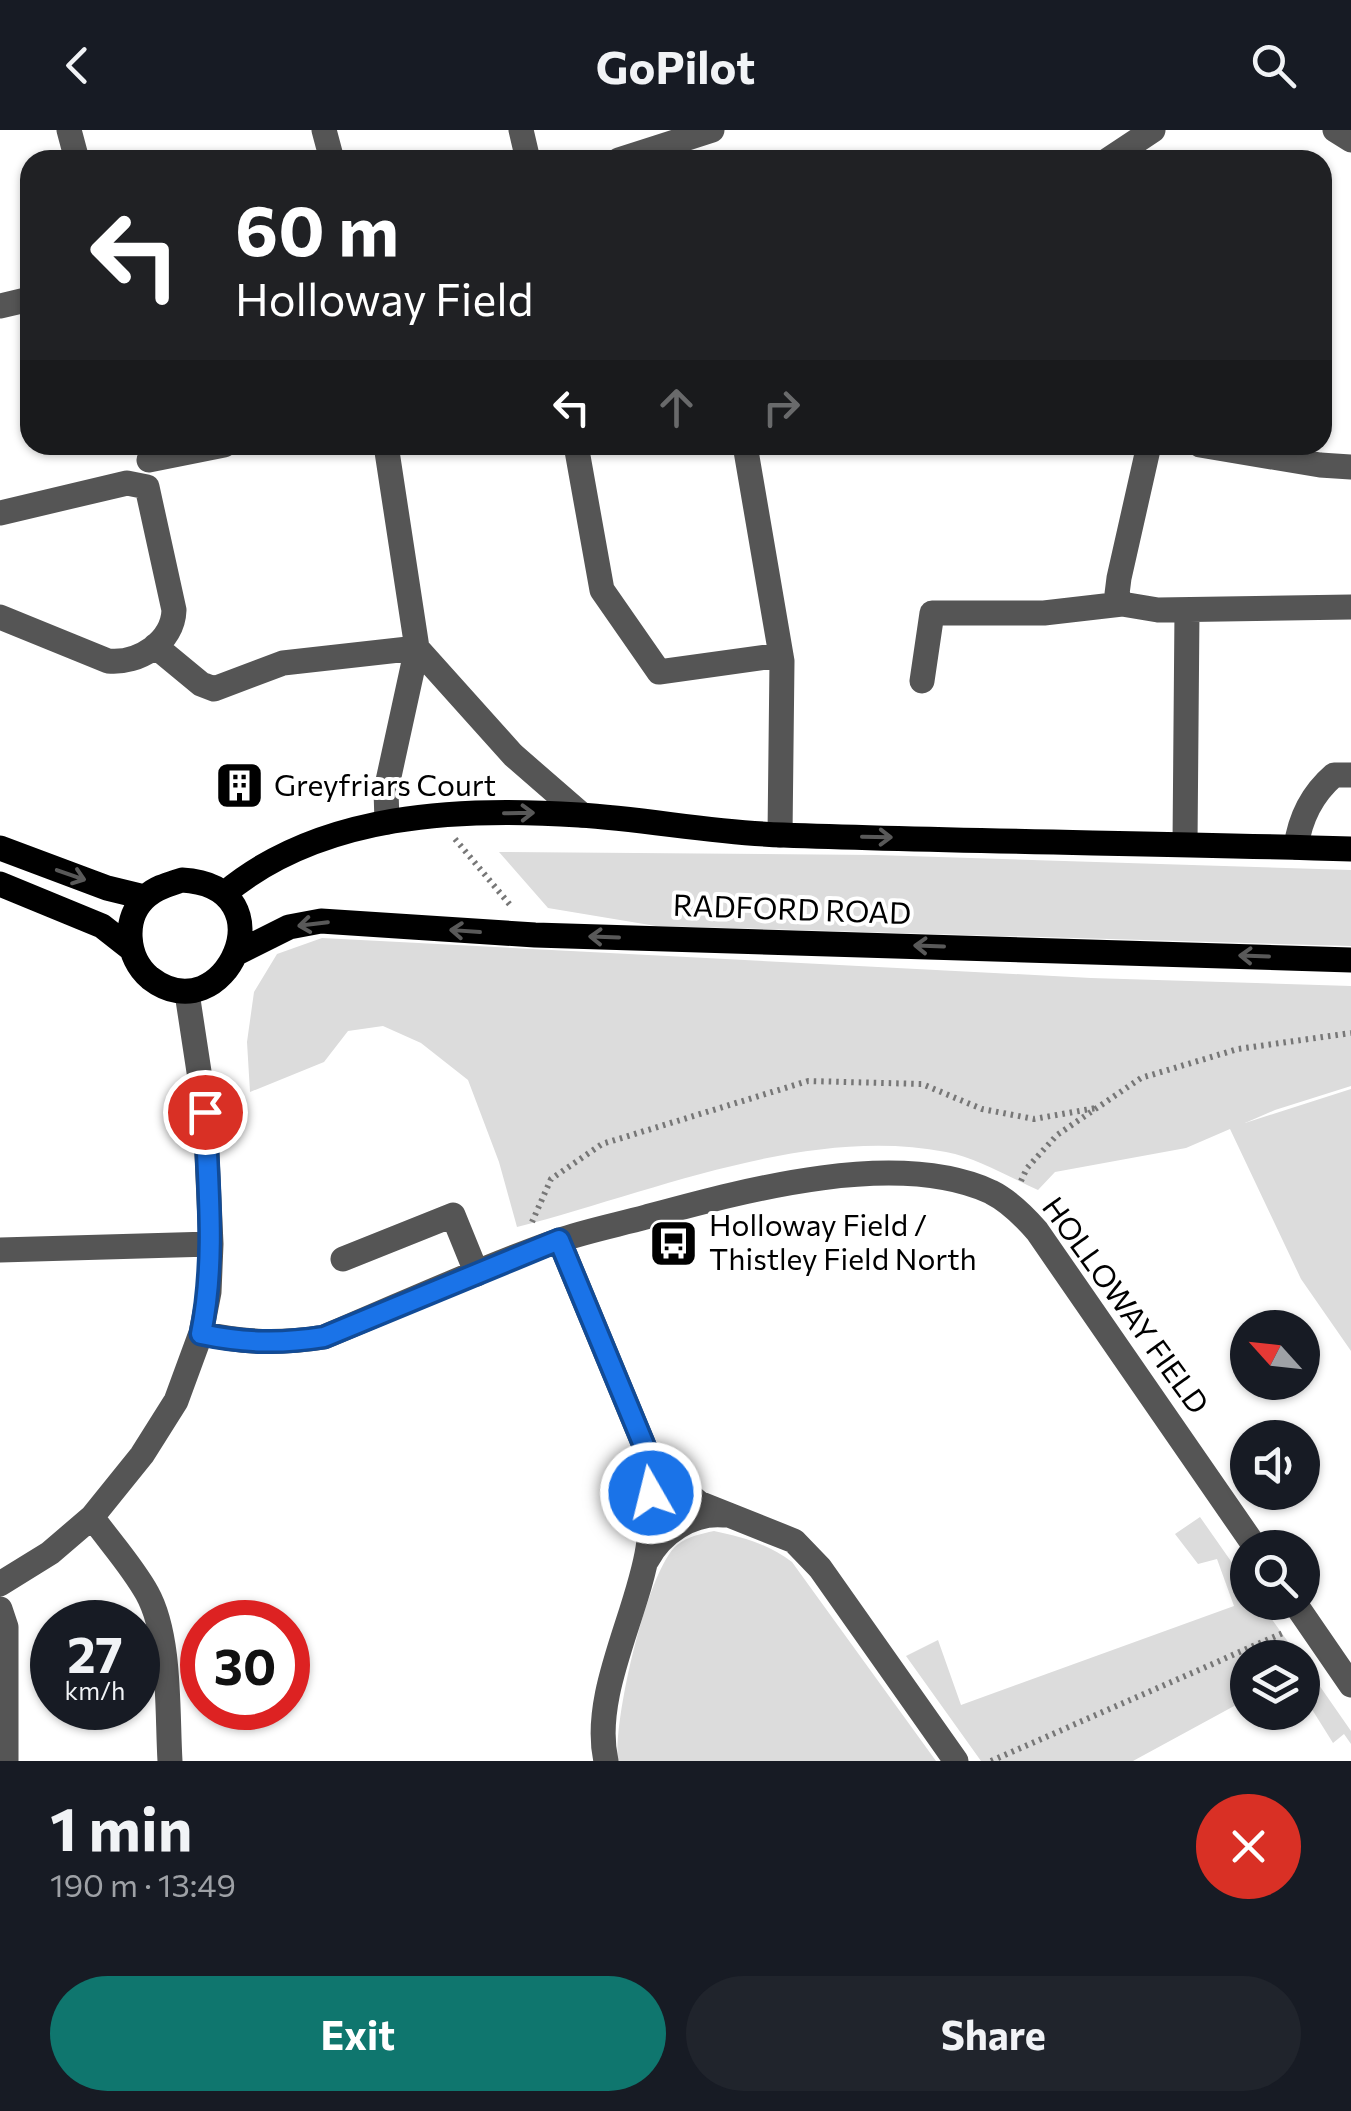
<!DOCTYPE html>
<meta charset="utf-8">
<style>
:root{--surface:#171b24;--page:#20242c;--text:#f1f3f6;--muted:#9ea1a6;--accent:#0f766e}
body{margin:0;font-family:Commissioner,sans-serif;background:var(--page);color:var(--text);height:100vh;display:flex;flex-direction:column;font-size:38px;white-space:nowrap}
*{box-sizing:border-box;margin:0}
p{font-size:32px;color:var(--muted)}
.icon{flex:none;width:55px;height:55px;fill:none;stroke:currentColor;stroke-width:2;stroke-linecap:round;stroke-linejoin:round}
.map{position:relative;height:1631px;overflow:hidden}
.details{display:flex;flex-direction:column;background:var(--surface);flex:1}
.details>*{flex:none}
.guide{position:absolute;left:20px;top:20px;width:1312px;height:305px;border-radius:30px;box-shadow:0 2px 8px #0004;background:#202124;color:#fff;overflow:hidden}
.needle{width:65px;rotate:297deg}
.fabs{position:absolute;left:1230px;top:1180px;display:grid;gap:20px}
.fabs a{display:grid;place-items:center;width:90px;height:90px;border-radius:50%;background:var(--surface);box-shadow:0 2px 8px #0004;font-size:50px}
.speed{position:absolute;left:30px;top:1470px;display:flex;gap:20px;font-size:50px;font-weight:700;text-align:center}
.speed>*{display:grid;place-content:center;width:130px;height:130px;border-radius:50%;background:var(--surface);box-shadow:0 2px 8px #0004;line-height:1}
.speed small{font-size:25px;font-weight:400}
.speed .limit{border:15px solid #d22;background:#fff;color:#111}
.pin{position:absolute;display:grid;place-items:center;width:85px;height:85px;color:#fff;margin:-42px;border:5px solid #fff;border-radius:50%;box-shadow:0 2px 10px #0007}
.me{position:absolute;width:110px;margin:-55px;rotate:352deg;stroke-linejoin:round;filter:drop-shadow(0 0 8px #0008)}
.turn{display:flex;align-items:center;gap:35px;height:210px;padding:0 50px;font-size:45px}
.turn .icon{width:130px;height:130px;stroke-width:2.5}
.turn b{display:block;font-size:70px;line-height:85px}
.lanes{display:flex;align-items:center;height:95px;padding:0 50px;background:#0003;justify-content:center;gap:50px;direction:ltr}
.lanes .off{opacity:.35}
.round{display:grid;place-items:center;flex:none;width:105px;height:105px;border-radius:52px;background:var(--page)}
.headline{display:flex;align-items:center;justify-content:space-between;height:170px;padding:0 50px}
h1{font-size:60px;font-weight:700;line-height:75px}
.button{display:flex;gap:20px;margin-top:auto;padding:20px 50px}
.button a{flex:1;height:115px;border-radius:60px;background:var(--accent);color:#fff;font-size:40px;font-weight:700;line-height:115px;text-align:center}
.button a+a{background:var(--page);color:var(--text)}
header{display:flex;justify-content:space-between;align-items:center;height:130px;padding:0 50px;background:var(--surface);font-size:45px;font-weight:700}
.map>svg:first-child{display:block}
.green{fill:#dcdcdc}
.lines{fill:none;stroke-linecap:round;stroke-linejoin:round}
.path{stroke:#777;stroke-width:6;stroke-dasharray:2.5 5;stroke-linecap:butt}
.minor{stroke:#555;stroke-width:25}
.major{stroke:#000;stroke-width:25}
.oneway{stroke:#595959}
.route-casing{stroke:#114b97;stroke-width:25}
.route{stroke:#1a73e8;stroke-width:18}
.labels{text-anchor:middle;stroke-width:8;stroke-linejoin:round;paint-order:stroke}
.poi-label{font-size:30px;fill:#000;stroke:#fff;text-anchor:start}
.street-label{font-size:30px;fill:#000;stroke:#fff}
</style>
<header><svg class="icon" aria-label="back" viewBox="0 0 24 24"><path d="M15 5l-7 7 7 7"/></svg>GoPilot<svg class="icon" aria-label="search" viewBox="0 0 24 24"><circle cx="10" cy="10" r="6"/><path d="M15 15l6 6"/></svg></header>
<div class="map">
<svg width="1351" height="1631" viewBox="0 0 1351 1631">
<rect width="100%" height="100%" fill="#fff"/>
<path class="green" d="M499,722L876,725L1351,740V816L656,796L548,778Z
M322,808L1091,848L1351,856V956L1275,980L1245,993L1351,959V1221L1301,1149L1230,999L1186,1018L1055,1042L1038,1060C1009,1047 977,1028 946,1022C806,995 650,1063 517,1097L499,1032L468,950L421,913L383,896L348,901L324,932L250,962L247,912L254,862L277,824Z
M1200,1387L1247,1454L1248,1472L1260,1473L1299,1527L1248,1528L1247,1569L1133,1631H981L906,1526L938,1510L961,1575L1234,1476L1217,1429L1198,1434L1175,1404Z
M714,1401C743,1407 768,1414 792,1432L936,1631H618C613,1591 647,1440 677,1415C688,1406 701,1404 714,1401Z
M1303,1532L1351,1601V1614L1344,1604L1333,1613L1303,1565Z"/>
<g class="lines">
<path class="path" d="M455,709L511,776
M1021,1051L1027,1038L1057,1005L1141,948L1238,919L1351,903
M532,1092L551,1049L602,1014L808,951L922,954L982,979L1034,989L1096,978
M991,1631L1283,1503"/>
<path class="minor" d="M69,0L77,30
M324,0L332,30
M521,0L528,30
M1335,0L1351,10
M619,30L712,0
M1108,30L1153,0
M0,176L30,169
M386,315L417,518L386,660L387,692
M576,315L602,460L659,542L781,525
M745,315L782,531L780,705
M1149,315L1119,448L1117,464L1122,474L1158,480L1351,477
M1200,315L1320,335L1351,337
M149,330L224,315
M0,383L127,353L147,357L174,480C173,512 139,534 108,531L0,487
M155,516L201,554L214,559L283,533L417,518L513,625L582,685
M922,551L932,483H1044L1122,474
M1185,714L1187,480
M1296,717C1300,688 1312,664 1334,645H1351
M559,1110L648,1325C652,1356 653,1388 648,1418C638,1484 591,1565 606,1631
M0,1120L211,1114
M343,1129L453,1085L477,1144
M201,1203C244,1213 280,1214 324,1207C401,1175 478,1139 557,1111C586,1101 616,1095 646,1087C742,1061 896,1018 991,1062C1009,1071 1024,1086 1037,1101L1256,1418
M648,1325L668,1348L699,1373L794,1411L820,1438L956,1631
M92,1387C110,1412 132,1436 147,1463C171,1506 167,1582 170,1631
M647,1430C661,1403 692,1382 724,1385
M0,1454L50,1423L92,1387L142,1325L176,1271L201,1203L209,1162L211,1114L205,981L187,863
M1294,1472L1351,1555
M0,1479L6,1497V1631"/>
<path class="major" d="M0,718L107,758L144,767
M182,750C292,756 225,906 150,848C126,828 122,787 147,766C157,757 170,754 182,750Z
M0,754L102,796L130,818
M225,763C321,683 460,677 579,685C647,689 714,703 783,705C972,712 1162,713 1351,719
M237,823L289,797L321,791L535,805L1351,830"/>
</g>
<defs><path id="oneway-shaft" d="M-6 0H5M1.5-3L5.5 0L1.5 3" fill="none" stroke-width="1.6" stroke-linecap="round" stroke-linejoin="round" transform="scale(2.5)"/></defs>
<g class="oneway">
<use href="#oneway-shaft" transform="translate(519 683) rotate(-1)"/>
<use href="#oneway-shaft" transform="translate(877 707) rotate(1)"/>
<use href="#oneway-shaft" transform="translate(71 745) rotate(19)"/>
<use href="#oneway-shaft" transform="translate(313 794) rotate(173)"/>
<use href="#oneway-shaft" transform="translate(465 801) rotate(-176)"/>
<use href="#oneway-shaft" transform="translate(604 807) rotate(-178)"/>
<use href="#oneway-shaft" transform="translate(929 816) rotate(-178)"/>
<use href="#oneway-shaft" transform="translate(1254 826) rotate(-178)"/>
</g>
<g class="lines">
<defs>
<path id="route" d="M205,982C208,1056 216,1130 201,1204C244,1213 280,1214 324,1207L559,1110L648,1325L651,1363"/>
</defs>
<use href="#route" class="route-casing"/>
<use href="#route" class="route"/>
</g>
<defs>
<symbol id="building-square" viewBox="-11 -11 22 22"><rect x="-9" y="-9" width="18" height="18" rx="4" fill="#000" stroke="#fff"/><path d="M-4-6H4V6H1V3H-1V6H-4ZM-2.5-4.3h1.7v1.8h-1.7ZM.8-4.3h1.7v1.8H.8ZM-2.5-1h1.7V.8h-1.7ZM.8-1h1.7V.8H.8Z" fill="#fff"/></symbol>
<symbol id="bus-square" viewBox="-11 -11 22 22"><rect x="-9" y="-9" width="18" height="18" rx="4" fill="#000" stroke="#fff"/><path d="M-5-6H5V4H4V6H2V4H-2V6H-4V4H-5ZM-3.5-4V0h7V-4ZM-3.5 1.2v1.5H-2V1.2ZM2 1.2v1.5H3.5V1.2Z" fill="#fff"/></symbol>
</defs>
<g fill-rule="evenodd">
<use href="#building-square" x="212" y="628" width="55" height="55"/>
<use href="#bus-square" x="646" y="1086" width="55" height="55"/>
</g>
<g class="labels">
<g class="poi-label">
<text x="274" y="666">Greyfriars Court</text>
<text x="709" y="1106">Holloway Field /<tspan x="709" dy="34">Thistley Field North</tspan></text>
</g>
<g class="street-label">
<text transform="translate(792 780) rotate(2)" y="10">RADFORD ROAD</text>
<text transform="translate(1125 1176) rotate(54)" y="10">HOLLOWAY FIELD</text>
</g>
</g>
</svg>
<div class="fabs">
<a><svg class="needle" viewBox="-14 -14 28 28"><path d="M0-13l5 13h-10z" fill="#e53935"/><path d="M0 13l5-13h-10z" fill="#9ea1a6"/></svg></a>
<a><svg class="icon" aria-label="sound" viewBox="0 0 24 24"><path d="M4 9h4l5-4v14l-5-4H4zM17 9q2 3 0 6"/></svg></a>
<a><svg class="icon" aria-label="search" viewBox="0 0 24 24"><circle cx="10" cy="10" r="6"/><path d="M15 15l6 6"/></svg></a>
<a><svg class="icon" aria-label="layers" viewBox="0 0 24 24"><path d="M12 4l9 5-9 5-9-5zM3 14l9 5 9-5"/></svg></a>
</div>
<div class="speed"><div>27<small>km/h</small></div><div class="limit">30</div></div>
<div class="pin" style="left:205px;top:982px;background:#d93025"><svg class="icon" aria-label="arrive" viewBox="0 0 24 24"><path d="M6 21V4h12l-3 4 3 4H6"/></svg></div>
<svg class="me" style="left:651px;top:1363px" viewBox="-20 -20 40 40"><circle r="17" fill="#1a73e8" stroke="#fff" stroke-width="3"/><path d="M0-11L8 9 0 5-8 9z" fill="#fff"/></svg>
<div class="guide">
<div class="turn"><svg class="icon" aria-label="left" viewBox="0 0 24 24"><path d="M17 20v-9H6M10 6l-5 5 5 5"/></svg><div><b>60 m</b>Holloway Field</div></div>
<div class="lanes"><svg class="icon" aria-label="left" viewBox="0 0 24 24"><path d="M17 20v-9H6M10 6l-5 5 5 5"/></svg><svg class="icon off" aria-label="ahead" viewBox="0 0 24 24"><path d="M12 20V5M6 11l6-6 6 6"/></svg><svg class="icon off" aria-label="right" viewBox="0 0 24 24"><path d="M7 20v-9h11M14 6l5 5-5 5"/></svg></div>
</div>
</div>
<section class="details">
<div class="headline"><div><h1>1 min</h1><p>190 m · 13:49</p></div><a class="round" style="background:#d93025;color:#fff"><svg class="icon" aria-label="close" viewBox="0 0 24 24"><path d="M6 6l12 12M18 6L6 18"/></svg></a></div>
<div class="button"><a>Exit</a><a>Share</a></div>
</section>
